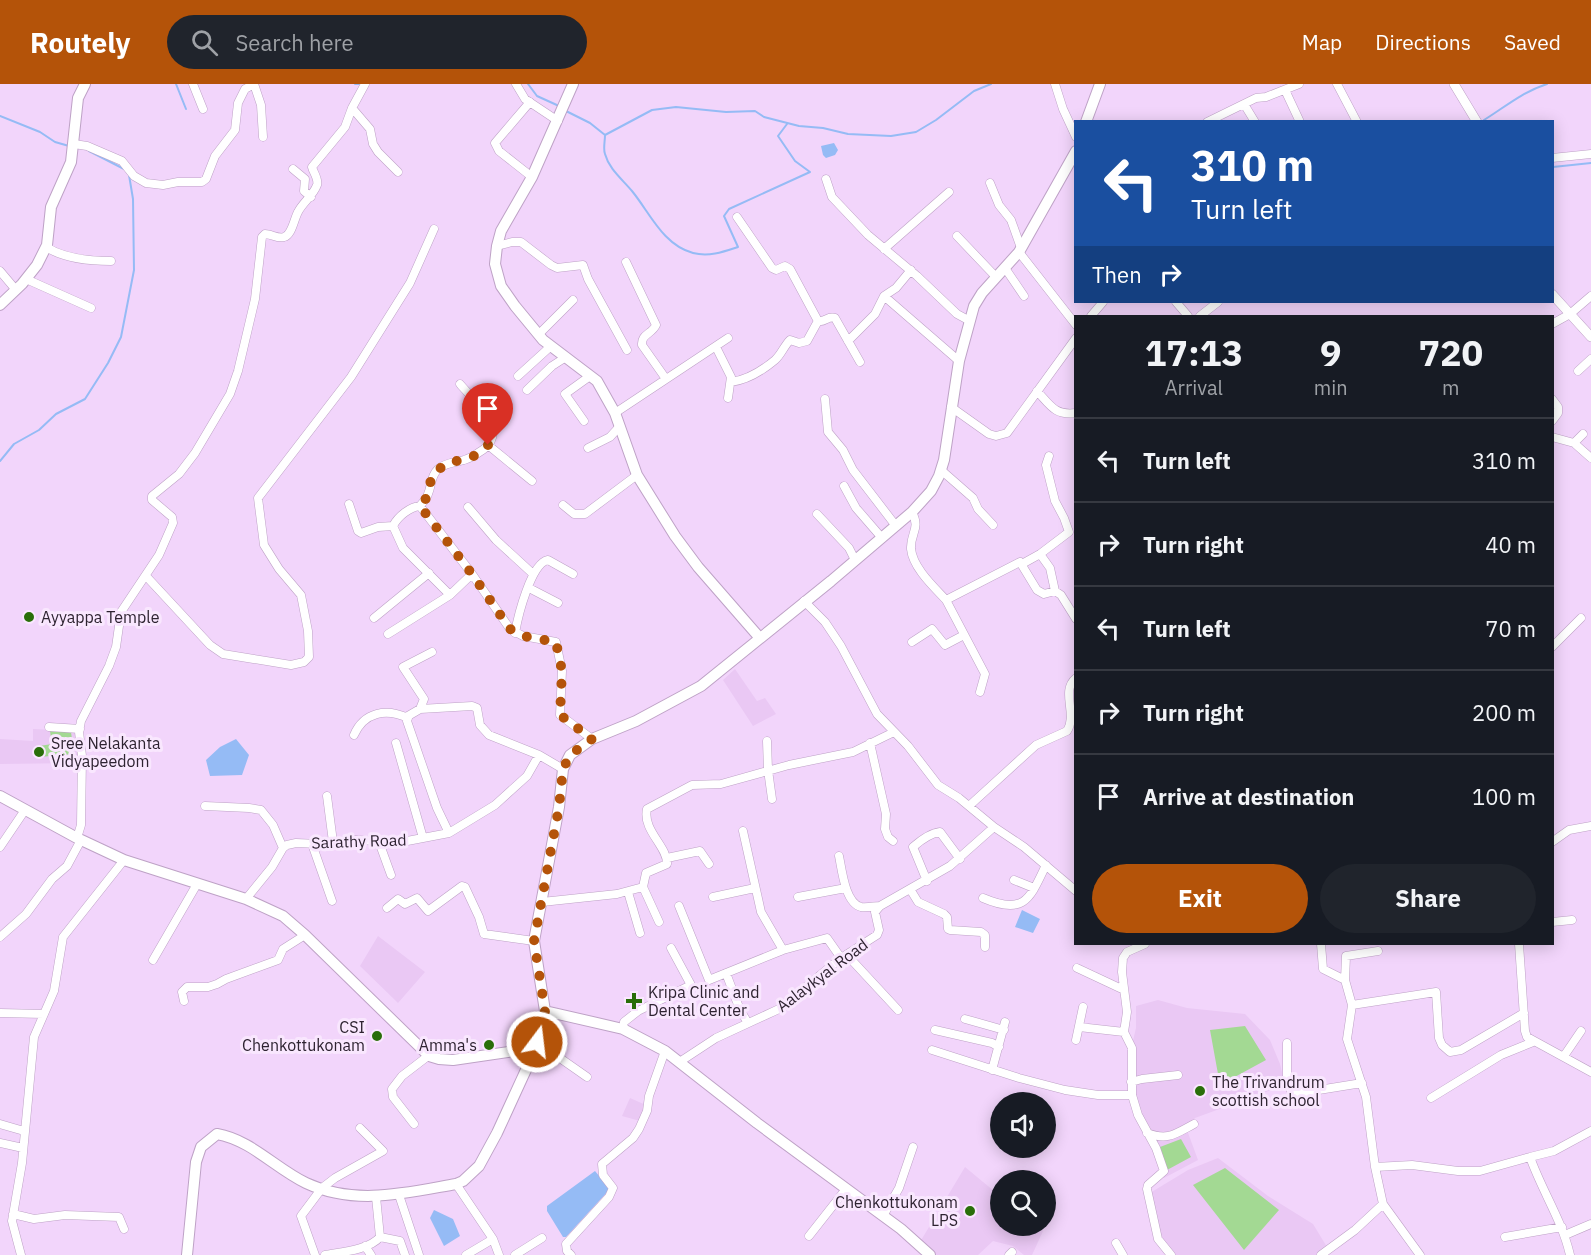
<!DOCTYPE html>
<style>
:root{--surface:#171b24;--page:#20242c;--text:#f1f3f6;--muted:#9ea1a6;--line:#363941;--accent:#b45309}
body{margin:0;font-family:"IBM Plex Sans",sans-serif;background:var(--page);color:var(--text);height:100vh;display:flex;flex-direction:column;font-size:22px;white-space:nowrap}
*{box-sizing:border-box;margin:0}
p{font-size:20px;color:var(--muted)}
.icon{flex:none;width:33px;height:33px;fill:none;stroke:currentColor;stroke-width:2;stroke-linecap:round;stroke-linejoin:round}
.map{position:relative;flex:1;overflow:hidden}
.drawer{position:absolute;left:1074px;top:231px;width:480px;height:630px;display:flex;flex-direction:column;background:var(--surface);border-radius:0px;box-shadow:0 3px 15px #0003}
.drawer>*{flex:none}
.top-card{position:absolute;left:1074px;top:36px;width:480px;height:183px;border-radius:0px;box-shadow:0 3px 15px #0003;background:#1a4fa0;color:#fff;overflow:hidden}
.controls{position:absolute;left:990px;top:1008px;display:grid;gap:12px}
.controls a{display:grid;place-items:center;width:66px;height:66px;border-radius:50%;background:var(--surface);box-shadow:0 3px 15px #0003;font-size:30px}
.pin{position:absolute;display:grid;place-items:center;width:51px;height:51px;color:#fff;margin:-62px -26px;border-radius:50% 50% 50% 0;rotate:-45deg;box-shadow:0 0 6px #0007}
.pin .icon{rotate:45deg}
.me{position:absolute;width:66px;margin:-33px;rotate:15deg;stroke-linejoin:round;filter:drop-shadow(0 0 4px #0008)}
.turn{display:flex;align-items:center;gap:21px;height:126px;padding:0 18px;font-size:27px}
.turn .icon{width:78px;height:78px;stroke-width:2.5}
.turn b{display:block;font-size:42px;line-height:51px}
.then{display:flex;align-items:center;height:57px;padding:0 18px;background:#0003;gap:12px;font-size:22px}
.eta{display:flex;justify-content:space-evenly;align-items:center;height:102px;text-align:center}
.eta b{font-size:36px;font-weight:700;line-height:42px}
.cta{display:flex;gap:12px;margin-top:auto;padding:12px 18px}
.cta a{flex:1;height:69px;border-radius:36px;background:var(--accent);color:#fff;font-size:24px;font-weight:700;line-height:69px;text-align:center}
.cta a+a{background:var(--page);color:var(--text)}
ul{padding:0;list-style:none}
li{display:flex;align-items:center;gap:18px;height:84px;padding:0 18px;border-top:2px solid var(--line)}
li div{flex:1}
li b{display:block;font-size:22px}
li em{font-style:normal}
header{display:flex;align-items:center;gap:36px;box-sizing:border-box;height:84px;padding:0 30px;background:var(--accent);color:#fff}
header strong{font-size:28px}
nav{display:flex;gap:33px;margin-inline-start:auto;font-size:21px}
.search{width:420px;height:54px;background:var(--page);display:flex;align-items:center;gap:15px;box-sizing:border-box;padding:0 21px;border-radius:33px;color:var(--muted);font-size:22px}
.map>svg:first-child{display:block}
.built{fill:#eac8f4}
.green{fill:#a3d993}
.water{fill:#95bbf5}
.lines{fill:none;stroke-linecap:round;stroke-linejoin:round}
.stream{stroke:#95bbf5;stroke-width:2}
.minor-casing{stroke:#bea2c6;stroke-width:9}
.tertiary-casing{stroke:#bea2c6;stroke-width:10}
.secondary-casing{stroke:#bea2c6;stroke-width:12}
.minor{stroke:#fff;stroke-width:8}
.tertiary{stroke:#fff;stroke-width:9}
.secondary{stroke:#fff;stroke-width:10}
.route{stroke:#b45309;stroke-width:10;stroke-dasharray:0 18}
.poi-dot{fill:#296e09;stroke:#f9e7fe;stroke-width:2}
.labels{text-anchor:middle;stroke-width:6;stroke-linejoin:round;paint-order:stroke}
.poi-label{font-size:16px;fill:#2e2331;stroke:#f9e7fe;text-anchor:start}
.street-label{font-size:16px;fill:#2e2331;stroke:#f9e7fe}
</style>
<header>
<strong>Routely</strong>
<div class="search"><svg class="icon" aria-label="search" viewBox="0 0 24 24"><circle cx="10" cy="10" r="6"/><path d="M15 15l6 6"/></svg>Search here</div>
<nav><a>Map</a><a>Directions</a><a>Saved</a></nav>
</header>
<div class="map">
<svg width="1591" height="1171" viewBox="0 0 1591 1171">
<rect width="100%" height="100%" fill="#f2d5fb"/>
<path class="built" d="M735,585L757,617L765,614L776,630L753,642L723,596Z
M33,645L77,647L79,679L0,680V655L33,657Z
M378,852L425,888L398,919L360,882Z
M1158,916L1187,924L1245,930L1270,956L1280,980L1285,1001L1195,1034L1187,1046L1198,1076L1164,1094L1132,1004L1131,965L1136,944V922Z
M630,1014L648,1022L640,1037L622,1032Z
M1218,1074L1268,1112L1313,1140L1327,1163L1317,1171H1175L1154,1142L1150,1109L1188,1086Z
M965,1083L1000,1112V1142H1037L1043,1147L1032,1171H1024L1013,1162L993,1157L978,1171H937L920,1158Z"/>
<path class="green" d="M50,647L71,648L74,670L39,673V662L52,660Z
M1245,942L1266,976L1220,1001L1210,946Z
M1181,1055L1191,1073L1167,1086L1160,1063Z
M1225,1084L1279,1126L1244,1166L1193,1101Z"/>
<path class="water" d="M834,59L838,66L835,71L826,74L823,71L821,62Z
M236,655L249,671L242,691L210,692L206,676L220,663Z
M1022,826L1040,835L1033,849L1015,843Z
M595,1087L610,1105L566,1153H563L547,1127V1122Z
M434,1126L453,1135L460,1152L444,1162L430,1134Z"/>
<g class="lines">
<path class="stream" d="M176,0L186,25
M355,0H359
M528,0L537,12L559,22
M566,27L590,39L605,51L652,26L676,23L726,28L755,27L764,33L799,42L823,44L848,50L891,52L916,48L936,36L974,7L991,0
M0,32L40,48L55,58L69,62
M1484,36C1505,23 1522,8 1547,0
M605,51C605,57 603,65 605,70C609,85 622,95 632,107C650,129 663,161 693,169C709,173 723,168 738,163L724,132L729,125L810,88L795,77L778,52L787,40
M89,67L124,85
M1553,83L1591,79
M0,377L14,360L39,346L56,330L85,315L108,279L121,253L134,186L133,115L129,91"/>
<defs>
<path id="minor" d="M193,0L203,25
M516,0L525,15L558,37
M1055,0L1063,25L1076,53
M1337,0L1357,38
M1285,6L1300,38
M530,18L495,59L499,67L532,93
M1244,20L1255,38
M352,24L370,45L373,60L378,68L398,88
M1207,38L1256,14L1266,13L1299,0
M74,60L87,62L122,77L134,92L146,99L163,101L178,98H202L206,95L215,72L235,46L238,19L245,5L254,0L261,21L263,53
M1552,74L1591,70
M293,85L305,95L304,107L311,113
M826,95L832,113L868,151L917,192L957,230L970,237
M990,99L999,121L1011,136L1021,164
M737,133L772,184L776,186L785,182L790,185L818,237C825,239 828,231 835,234L860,278
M957,152L996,193
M497,162L512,158H521L551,181L557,184L583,181L588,195L627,266
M46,163C65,175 90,177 111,177
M884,165L949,108
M1019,168L1076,241
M626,178L656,241C652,250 641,250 642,261L666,295
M1005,184L1024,212
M0,187L16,206
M26,195L91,224
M884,212L959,277
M1176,218L1188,232
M1091,232L1103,218
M1200,232L1218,218
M1552,240L1570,230L1591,212
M539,250L573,216
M848,257L875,230L884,212L896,204L911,186
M716,263L731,293L728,314
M1578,287L1591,275
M518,292L551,262
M731,298C747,296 763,286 775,276C781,271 784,262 790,256L799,259L807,257L818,237
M527,306L552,282L566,273
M1037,307C1050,321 1055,332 1076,329
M825,315L828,348L843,366L853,386L896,442
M1552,315L1558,323V329L1552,337
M951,323L989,350L996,352L1007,349L1076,254
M615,329L728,254
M584,337L565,310L590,292
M1552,353L1574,359L1591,374
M1574,359L1583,350
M488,361L532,397
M588,364L610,353L620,342
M941,386L973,414L978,425L993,441
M844,402L856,424L882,454
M349,420L358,447L361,449L378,443L393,442
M563,421L574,430H585L637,391
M420,422L472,490L510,545L523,552L556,558L562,587L560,631L592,655
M468,423L496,456L532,489
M912,428C921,445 910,449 911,465C913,484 934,503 946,516L1020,478L1037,506L1044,510L1055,507L1061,511L1076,535
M817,430L849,464L855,476
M1040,470L1050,484L1055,507
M1022,480L1040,470L1069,448L1064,434L1055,417L1046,381L1049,372
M146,492L210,561L223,570L291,581L304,578L309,573L308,547L301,511L279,485L264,461L258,414L351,293L410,199L434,145
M529,504L558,519
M450,511L403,464L393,442C398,432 410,423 420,422C423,418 427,414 428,410C432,401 430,393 438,385C447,378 454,379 464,376C472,374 478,369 484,365C509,345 473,316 460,300
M946,516L985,590L980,608
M804,517L825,538L841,562L877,630L908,662L938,701L959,714L994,743L1024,763L1076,807
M374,534L429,489
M515,549C518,532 531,479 548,476L573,490
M388,550L450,511L472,490
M912,558L932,545L945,561L964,551
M1552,563L1581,534
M432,568L403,583L424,615L420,625L408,632L407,637L437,724L449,749
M420,625L472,622L477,624L480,641L489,651L539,671L563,685
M49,643L80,645
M354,651C364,628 386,624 408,634
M767,657L768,686L772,715
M396,659L423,754
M870,659L886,730L885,745L888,753L893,757
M327,712L333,758
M205,722L249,724L261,726L273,741L283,764
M969,722L1036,661L1067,647C1078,630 1060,607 1076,594
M743,747L761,828L783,866L827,854L841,874
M77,754L81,741L82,672L79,648L81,637L109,582L116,563L121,528L159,471L173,439L172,433L152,416V412L179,390L195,369L230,310L238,287L255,215L262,153L265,150C271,150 278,155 284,153C292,151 294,135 298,128C303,118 313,112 317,101C319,95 313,88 312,83L345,43L352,24L365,0
M379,758L391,791
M1552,758L1569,746L1591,742
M312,760L332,817
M0,763L25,726
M839,772C842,786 845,819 861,823C867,824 875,822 880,822
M667,774L700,767L709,780
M1014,796L1034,804
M927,797L913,763C921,756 930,749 940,748L960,775
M643,803L659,838
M910,805L918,818L944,830L947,833L948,845L950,846L981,848L985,851V863
M628,808L640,849
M713,813L755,804
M798,813L846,804
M983,814C1025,832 1030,814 1046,781
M246,815L272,783L283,764L287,761L296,759L319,760L355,756L402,758L449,749L495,721L527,692L539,671
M542,818L617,810L643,803L646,789L667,780C668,763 642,746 647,725L692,701L721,700L789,681L853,668L894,648
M679,822L709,896L783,866
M387,824L398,815L405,820L417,814L428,827L462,802L465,803L479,833L484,850L534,857
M1552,838L1572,836
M0,853L26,830L52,795L67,782L81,756
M1145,860L1127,868L1123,874L1122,888L1127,928L1124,948L1132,964V1011L1138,1031L1156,1064L1164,1087L1148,1101L1147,1105L1158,1155L1171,1171
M1321,860L1323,885L1345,896L1352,921L1347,955L1366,1013L1375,1083L1412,1081L1458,1087H1480L1530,1073
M1519,860L1525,947L1527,953L1591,988
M847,871L898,926
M153,876L197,800
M1077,884L1124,906
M726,889L740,926L748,939
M1345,896L1346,872L1378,867
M184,917L182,908L187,903H208L217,900L226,895L278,876L283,865L305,851
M1352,921L1436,908L1439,954L1442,961L1450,968L1461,966L1524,929
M0,929L44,930
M965,935L1004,946
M1079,943L1124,948
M623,945L624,938L638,927L691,901L671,864
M935,946L992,959L999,963
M1076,956L1083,923
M537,958L587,993
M1287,959V997L1291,1007L1300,1009L1362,999
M932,966L1019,994L1065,1006L1098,1011H1132
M1564,972L1581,947
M681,977L716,954L779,925L841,874L877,851L879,846L875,828L880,822L950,782L994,743
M992,986L1005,938
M1131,998L1142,995L1178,991
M1431,1014L1501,971L1533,958
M0,1040L24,1047
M414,1040L393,1013L392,1005L402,992L428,972
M1147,1049C1168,1057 1175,1050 1194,1040
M0,1059L23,1064
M456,1100L493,1155L499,1171
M399,1111L419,1171
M1383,1120L1420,1171
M13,1130L34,1135L65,1131L119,1133L124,1145
M883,1132L899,1104L913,1063
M1565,1151L1591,1140
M809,1152L846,1105
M380,1153L400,1157L405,1171
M1505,1153L1562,1143
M1116,1159L1123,1171
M365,1162L371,1171
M21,1171L12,1137L22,1079L34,953L54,907L63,853L124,776
M315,1171L301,1132L322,1104L335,1094L383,1067L360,1044
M325,1171C341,1168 369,1166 380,1153L376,1113
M466,1171L493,1155
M515,1171L542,1154
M571,1171L567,1167L566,1160L609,1113L613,1104L603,1091L602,1080L633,1054L639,1045L647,1027L649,1012L665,967
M1009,1171L1012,1168
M1321,1171L1355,1146L1383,1120L1375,1083
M1570,1171C1562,1136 1542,1107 1530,1073L1554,1067L1591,1047"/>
<path id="tertiary" d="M1454,0L1477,38
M1552,210L1591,253"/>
<path id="secondary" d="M573,0L532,93L501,147L497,162L495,180L501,202L515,222L543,256L597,297L615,329L637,391L675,452L698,483L759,553
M1086,38L1100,0
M0,221L22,200L37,181L47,161L51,123L71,78L78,14L85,0
M0,712L77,754L124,776L246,815L283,832L305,851L429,972L439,975L453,976L536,964
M545,927L623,945L665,967L757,1039L901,1145L930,1171
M187,1171L196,1078L201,1063L217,1050C251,1056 275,1084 306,1099C355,1122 405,1109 456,1100L463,1097L479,1082L497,1049L536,964L545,927L534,857L559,723L563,685L570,671L592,655L636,637L701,602L831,497L912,428L931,407L939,392L944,376L959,277L974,222L982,209L1019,168L1076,67"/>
</defs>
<use href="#minor" class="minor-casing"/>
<use href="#tertiary" class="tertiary-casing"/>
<use href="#secondary" class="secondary-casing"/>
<use href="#minor" class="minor"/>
<use href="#tertiary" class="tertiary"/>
<use href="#secondary" class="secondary"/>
</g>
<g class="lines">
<path class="route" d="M488,361L476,371L464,376L450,378L436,387L431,395L428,412L420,422L472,490L510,545L523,552L556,558L562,587L560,631L592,655L570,671L563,685L559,723L534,857L545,927L537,958"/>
</g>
<g class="poi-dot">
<circle cx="29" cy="533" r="6"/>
<circle cx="39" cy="668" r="6"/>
<path d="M631 908h6v6h6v6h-6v6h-6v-6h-6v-6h6z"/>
<circle cx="377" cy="952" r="6"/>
<circle cx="489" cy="961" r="6"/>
<circle cx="1200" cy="1007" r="6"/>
<circle cx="970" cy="1127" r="6"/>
</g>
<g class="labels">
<g class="poi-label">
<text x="41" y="539">Ayyappa Temple</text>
<text x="51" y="665">Sree Nelakanta<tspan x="51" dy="18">Vidyapeedom</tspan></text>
<text x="648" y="914">Kripa Clinic and<tspan x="648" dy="18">Dental Center</tspan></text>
<text x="365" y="949" text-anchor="end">CSI<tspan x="365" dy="18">Chenkottukonam</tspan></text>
<text x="477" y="967" text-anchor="end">Amma's</text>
<text x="1212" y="1004">The Trivandrum<tspan x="1212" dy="18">scottish school</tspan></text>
<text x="958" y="1124" text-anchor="end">Chenkottukonam<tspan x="958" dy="18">LPS</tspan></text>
</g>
<g class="street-label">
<text transform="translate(359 757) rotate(-2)" y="6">Sarathy Road</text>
<text transform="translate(822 891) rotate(-37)" y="6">Aalaykyal Road</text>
</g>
</g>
</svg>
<div class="controls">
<a><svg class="icon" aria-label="sound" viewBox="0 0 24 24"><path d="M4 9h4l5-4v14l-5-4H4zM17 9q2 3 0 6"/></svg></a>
<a><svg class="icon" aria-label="search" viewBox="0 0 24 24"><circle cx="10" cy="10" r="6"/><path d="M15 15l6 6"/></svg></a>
</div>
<div class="pin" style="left:488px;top:361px;background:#d93025"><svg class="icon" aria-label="arrive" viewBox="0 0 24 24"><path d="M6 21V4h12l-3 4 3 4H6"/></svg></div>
<svg class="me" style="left:537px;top:958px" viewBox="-20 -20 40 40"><circle r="17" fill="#b45309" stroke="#fff" stroke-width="3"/><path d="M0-11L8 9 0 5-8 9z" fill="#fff"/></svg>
<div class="top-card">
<div class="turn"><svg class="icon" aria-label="left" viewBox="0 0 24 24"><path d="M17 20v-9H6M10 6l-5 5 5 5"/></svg><div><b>310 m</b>Turn left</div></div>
<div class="then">Then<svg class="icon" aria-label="right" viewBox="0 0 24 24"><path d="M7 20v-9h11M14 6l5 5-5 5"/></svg></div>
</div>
<section class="drawer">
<div class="eta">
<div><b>17:13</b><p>Arrival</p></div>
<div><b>9</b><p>min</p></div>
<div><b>720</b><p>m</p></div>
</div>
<ul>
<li><svg class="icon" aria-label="left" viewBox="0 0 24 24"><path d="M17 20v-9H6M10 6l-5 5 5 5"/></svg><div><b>Turn left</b></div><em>310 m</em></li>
<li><svg class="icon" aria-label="right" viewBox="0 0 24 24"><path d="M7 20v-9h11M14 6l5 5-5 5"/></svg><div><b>Turn right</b></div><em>40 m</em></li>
<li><svg class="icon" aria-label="left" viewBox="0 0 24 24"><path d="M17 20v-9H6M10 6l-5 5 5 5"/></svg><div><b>Turn left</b></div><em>70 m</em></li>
<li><svg class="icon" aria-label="right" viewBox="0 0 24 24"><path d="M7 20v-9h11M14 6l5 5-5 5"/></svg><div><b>Turn right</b></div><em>200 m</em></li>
<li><svg class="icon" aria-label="arrive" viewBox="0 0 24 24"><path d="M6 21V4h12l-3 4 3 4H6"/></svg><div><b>Arrive at destination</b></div><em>100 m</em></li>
</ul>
<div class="cta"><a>Exit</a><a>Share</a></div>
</section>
</div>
